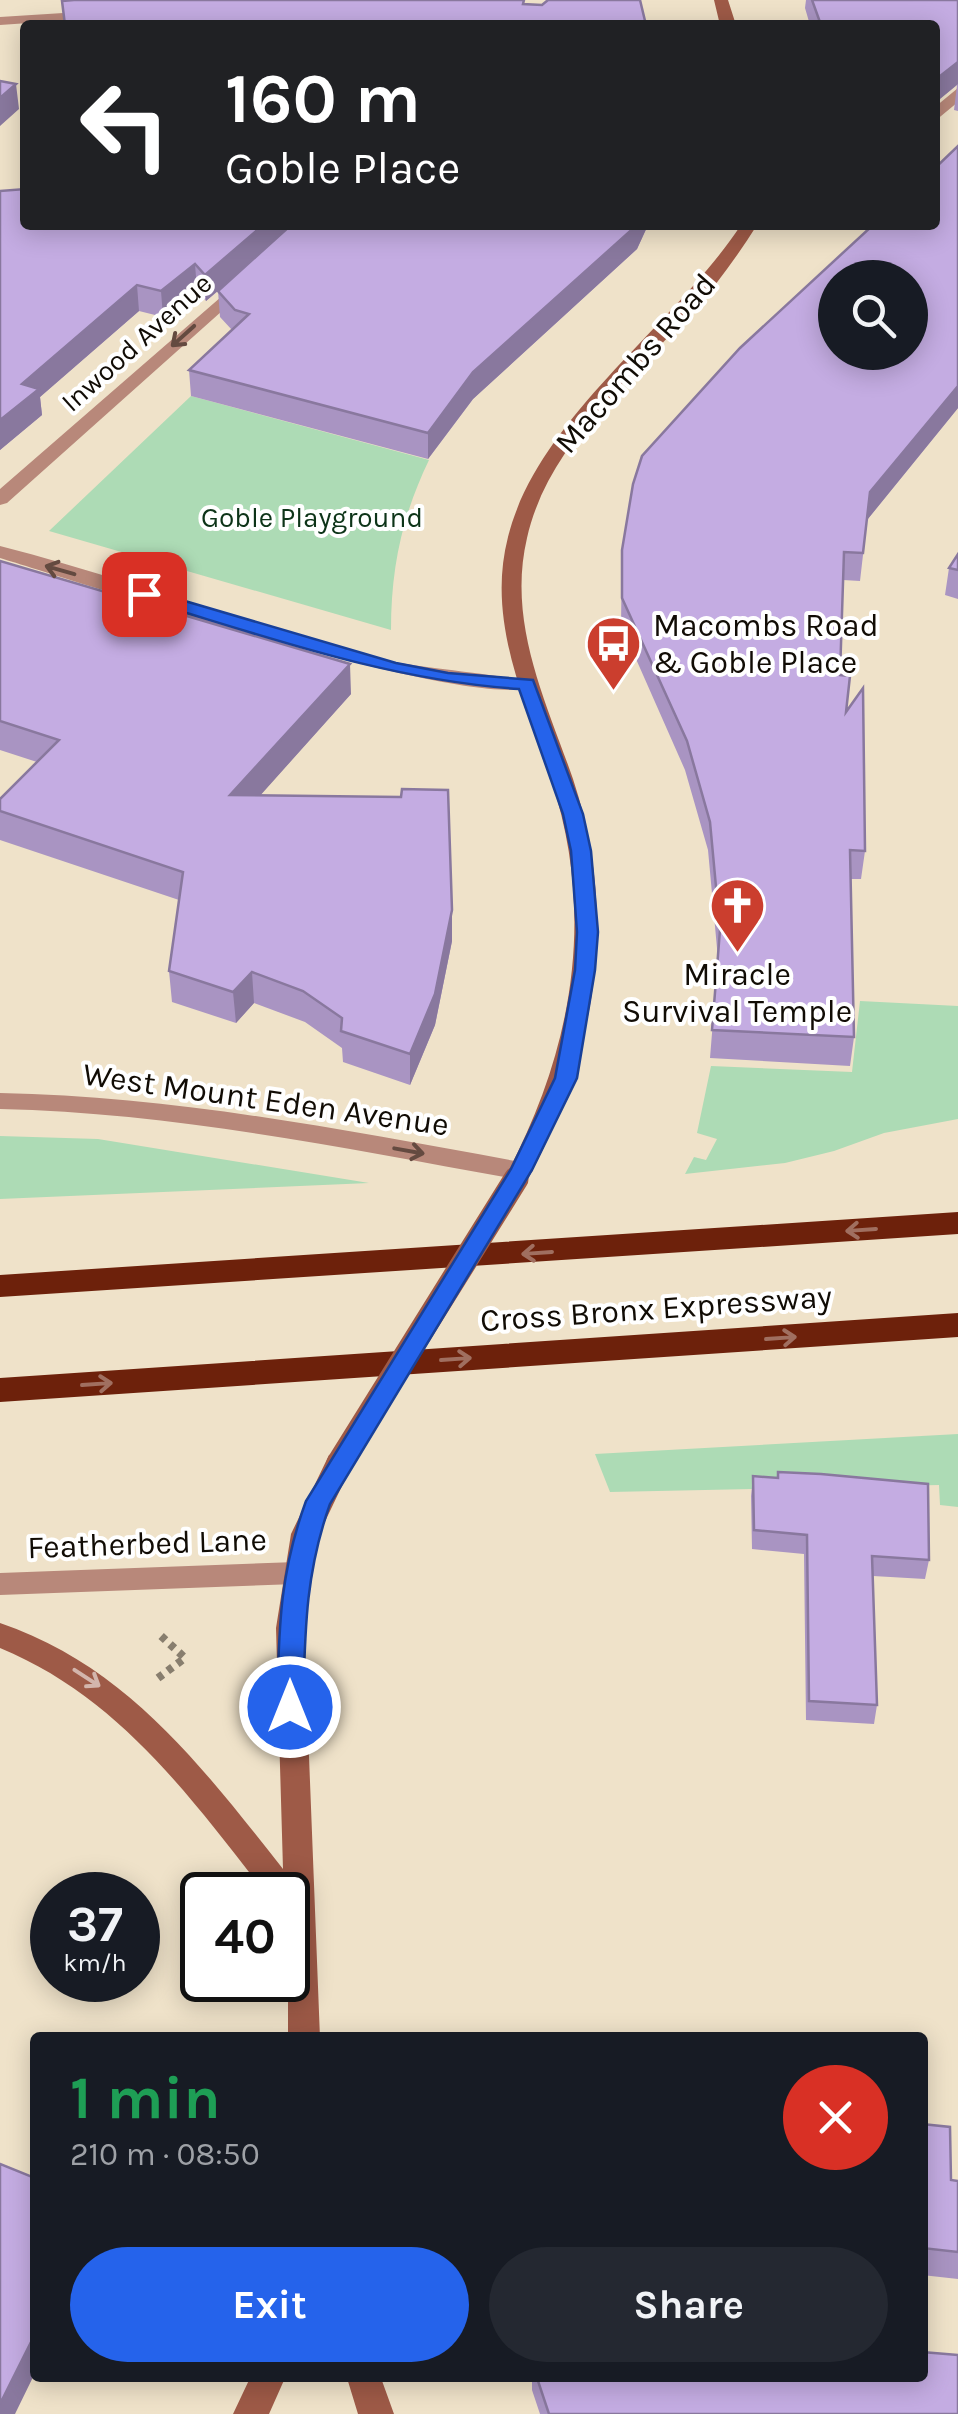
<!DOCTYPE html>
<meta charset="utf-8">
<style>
:root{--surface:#171b24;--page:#242831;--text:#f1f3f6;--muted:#9ea1a6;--accent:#2563eb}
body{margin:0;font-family:Karla,sans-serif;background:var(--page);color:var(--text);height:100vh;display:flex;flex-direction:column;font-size:38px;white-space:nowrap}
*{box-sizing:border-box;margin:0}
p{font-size:32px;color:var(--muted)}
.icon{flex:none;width:55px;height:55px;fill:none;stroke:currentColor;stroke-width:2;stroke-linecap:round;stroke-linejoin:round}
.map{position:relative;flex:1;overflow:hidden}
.panel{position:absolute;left:30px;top:2032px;width:898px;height:350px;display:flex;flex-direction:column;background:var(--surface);border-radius:10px;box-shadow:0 5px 25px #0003}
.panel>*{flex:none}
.guide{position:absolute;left:20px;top:20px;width:920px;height:210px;border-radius:10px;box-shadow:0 5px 25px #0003;background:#202124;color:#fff;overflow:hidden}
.tools{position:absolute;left:818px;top:260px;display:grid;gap:20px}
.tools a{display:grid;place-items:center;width:110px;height:110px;border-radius:50%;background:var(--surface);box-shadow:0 5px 25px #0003;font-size:50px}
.speed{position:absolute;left:30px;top:1872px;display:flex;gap:20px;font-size:50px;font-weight:700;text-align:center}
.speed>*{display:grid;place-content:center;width:130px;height:130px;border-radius:50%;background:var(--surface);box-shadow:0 5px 25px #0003;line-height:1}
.speed small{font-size:25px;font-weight:400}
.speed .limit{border:5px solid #111;border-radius:15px;background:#fff;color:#111}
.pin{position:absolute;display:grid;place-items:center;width:85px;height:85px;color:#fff;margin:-42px;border-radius:20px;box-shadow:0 5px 15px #0006}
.me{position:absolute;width:110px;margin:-55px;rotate:0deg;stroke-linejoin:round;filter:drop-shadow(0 0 8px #0008)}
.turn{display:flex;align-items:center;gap:35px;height:210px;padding:0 40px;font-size:45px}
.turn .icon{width:130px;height:130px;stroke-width:2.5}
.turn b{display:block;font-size:70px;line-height:85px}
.round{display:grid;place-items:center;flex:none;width:105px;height:105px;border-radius:52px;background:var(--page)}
.head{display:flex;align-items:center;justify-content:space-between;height:170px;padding:0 40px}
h1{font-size:60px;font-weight:700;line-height:75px;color:#1e9e55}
.primary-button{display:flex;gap:20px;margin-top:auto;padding:20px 40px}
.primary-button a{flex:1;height:115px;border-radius:60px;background:var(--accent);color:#fff;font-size:40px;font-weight:700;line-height:115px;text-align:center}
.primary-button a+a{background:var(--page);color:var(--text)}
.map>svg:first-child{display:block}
.green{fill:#addbb5}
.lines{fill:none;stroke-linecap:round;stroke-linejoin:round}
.path{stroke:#887e6e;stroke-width:8;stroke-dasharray:6 6;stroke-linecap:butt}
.street{fill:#b8887a;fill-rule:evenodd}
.secondary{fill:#9e5a47;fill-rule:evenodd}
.highway{fill:#6d210b;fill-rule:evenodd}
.secondary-bridge{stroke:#9e5a47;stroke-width:25}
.wall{fill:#a994c2}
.shaded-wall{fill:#89789e}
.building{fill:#c4ace2;stroke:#89789e;stroke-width:2.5;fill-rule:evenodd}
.oneway{stroke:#644a40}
.oneway2{stroke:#a06f60}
.oneway3{stroke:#d3b5ac}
.route{fill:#2563eb;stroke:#184099;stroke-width:2.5}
.labels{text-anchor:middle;stroke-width:8;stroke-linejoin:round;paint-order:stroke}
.far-street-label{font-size:28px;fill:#110c05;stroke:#fff}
.far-park-label{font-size:28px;fill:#0d3418;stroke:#fff}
.street-label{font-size:32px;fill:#110c05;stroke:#fff}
.poi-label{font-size:32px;fill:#110c05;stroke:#fff;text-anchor:start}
</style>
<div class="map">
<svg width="958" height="2414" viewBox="0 0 958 2414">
<rect width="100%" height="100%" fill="#efe2c9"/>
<path class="green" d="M191,396L429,460C402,516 391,568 391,630L49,531Z
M860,1001L958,1006V1119L884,1133L834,1151L785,1163L685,1174L694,1157L706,1160L717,1139L697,1133L711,1066L852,1072Z
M0,1136L98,1139L369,1183L0,1199Z
M958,1434V1507L940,1505L939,1485L610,1492L595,1454Z"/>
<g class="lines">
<path class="path" d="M158,1678L185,1658L160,1635"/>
<path class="street" d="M95,11L100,12V18L0,25V17Z
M958,88V102L935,121V107Z
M244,277L250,278V286L7,503L0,505V489Z
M0,546C133,580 262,630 395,662C417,667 530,678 536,684C497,720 70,579 0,558Z
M0,1093C176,1096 348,1131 521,1162L533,1171L521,1180C348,1149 177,1113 0,1109Z
M296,1562L306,1565L310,1573L306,1581L296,1584L0,1595V1573Z"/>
<path class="secondary" d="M714,0H728L736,25H720Z
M741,225H757C738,255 718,283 694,310C632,378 548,444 527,538C507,623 546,701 573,779C619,918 596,1053 528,1179L516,1188L504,1179C572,1053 597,918 551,779C526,701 486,622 508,537C538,417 673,328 741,225Z
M339,1452L349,1455L353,1463L319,1534L304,1628L320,2038H288V1895H267C190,1797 119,1697 0,1648V1623C127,1666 203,1768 283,1869L276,1628L291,1534L329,1455Z
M250,2378H285L269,2414H233Z
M347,2378H381L394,2414H358Z"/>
<path class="highway" d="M958,1212V1234L0,1297V1275Z
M958,1313V1337L0,1402V1378Z"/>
<path class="secondary-bridge" d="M339,1463L516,1179"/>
</g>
<path class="wall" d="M806,0H958V111L954,110L957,85L935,103V25H810L805,8Z
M958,146V408L867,520L860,581L843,580L840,675L865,851L861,879H851L854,1037L850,1066L710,1058L718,959L708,850L685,770L621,625L622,550Z
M0,191L25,225H648L637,249L473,399L428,459L191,396L189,370L232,330L220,317L218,291L206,301L197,290L163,317L139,311L40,397L42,415L0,450Z
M958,554V599L945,595L949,568Z
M0,561L351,694L260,795L452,941L435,1025L410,1085L343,1062L342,1048L305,1022L254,1003L236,1023L172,1002L169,971L179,900L0,840V799L37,762L0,750Z
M753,1476L929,1560L925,1579L873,1576L877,1705L874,1724L806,1720L804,1554L752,1549L751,1496Z
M922,2124L951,2180L958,2181V2279L922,2275Z
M532,2378H922L958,2414H540L532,2390Z"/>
<path class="shaded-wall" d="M958,62V84L935,103V80Z
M16,84L19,109L0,126V98Z
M263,225H294L206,301L205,275Z
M637,225H648L637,249L473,399L428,459V433L473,372Z
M195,264L197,290L163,317L161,291Z
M137,285L139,311L40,397L42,415L0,450V420L22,384Z
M958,386V408L867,520L870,492Z
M350,664L351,694L233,826L230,795Z
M452,910V941L435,1025L410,1085V1054Z
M252,972L254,1003L236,1023L233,992Z
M35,2334V2373L15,2414H0V2404Z"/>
<path class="building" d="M74,0H524L523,4L542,5L548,0H640L646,25H65L62,1Z
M812,0H958V62L935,80V25H821Z
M0,81L16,84L0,98Z
M958,146V386L870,492L863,553L844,552L840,675L850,676L846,712L863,688L865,851L850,850L854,1037L712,1030L720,930L710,822L687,741L622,598V550L633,484L642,456L740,348L873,225H935V168ZM835,278H910V352H835Z
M25,189V225H263L205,275L195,264L161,291L137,285L22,384L39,389L0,420V191Z
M291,225H637L473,372L428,433L189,370L249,314L235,310L218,291Z
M958,554V570L949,568Z
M0,561L350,664L230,795L401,797L402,789L448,790L452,910L435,994L410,1054L341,1031L342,1018L303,991L252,972L233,992L169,971L183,872L0,811V799L59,740L0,721Z
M778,1472L821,1474L928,1484L929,1560L872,1556L877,1705L809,1701L807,1535L754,1530L753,1476L778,1478Z
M922,2124L950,2127L951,2180L958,2181V2252L922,2248Z
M0,2164L35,2178V2334L0,2404Z
M922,2352L958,2355V2414H549L537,2378H922Z"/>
<defs><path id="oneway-shaft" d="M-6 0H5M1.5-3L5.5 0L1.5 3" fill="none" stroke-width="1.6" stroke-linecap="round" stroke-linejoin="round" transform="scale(2.5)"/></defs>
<g class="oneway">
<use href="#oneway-shaft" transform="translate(183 336) rotate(138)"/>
<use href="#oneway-shaft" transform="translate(60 570) rotate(-164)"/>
<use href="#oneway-shaft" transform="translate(409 1151) rotate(10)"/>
</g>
<g class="oneway2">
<use href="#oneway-shaft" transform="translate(861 1230) rotate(176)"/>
<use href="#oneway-shaft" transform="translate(537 1253) rotate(176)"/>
<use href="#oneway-shaft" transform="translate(781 1338) rotate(-4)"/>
<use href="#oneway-shaft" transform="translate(456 1359) rotate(-4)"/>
<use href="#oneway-shaft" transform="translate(97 1384) rotate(-4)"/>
</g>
<use class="oneway3" href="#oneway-shaft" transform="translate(87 1678) rotate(33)"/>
<path class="route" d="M144,589L396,663L448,673L533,680L583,814L591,851L598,932L595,970L577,1078L532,1170L330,1504C305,1574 305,1633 303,1707L299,1715L290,1718L281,1715L277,1707C279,1629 279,1575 306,1501L511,1169L555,1078L575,970L577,932L571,851L563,814L519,689C385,680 266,636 137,598L135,594Z"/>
<defs>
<symbol id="bus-pin" viewBox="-11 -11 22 30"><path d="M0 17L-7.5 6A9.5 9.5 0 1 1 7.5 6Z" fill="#cb3e2e" stroke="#fff"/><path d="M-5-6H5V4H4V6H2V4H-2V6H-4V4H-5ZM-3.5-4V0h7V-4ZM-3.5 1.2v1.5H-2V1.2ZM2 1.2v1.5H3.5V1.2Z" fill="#fff"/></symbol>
<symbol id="church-pin" viewBox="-11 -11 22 30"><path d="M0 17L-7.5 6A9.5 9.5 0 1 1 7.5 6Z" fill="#cb3e2e" stroke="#fff"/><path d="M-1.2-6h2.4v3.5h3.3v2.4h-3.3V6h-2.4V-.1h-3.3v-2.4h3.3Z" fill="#fff"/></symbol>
</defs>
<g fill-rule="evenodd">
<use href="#bus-pin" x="582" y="612" width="63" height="86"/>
<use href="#church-pin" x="706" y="874" width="63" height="86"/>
</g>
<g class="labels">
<g class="far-street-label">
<text transform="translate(136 342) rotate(-42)" y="10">Inwood Avenue</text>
</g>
<g class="far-park-label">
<text x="312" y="527">Goble Playground</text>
</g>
<g class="street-label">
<text transform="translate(635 363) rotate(-49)" y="11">Macombs Road</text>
<text transform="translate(266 1099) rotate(8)" y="11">West Mount Eden Avenue</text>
<text transform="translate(656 1308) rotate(-4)" y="11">Cross Bronx Expressway</text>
<text transform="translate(147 1543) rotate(-2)" y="11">Featherbed Lane</text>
</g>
<g class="poi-label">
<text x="653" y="636">Macombs Road<tspan x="653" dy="37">&amp; Goble Place</tspan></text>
<text x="737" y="985" text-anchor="middle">Miracle<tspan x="737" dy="37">Survival Temple</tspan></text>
</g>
</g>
</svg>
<div class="tools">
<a><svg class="icon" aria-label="search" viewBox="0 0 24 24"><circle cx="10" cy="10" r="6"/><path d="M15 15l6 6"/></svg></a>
</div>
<div class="speed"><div>37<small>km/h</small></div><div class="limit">40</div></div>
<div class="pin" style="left:144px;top:594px;background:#d93025"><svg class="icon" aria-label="arrive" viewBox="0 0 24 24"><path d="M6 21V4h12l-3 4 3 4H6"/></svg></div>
<svg class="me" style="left:290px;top:1707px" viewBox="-20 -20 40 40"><circle r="17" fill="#2563eb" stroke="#fff" stroke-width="3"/><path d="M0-11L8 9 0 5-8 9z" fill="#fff"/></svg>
<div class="guide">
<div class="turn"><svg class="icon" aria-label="left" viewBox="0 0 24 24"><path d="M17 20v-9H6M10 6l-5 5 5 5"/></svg><div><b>160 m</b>Goble Place</div></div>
</div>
<section class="panel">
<div class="head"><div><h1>1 min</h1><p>210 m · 08:50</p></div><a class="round" style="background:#d93025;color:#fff"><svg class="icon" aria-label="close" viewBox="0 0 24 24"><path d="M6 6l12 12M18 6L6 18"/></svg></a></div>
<div class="primary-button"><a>Exit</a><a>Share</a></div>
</section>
</div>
